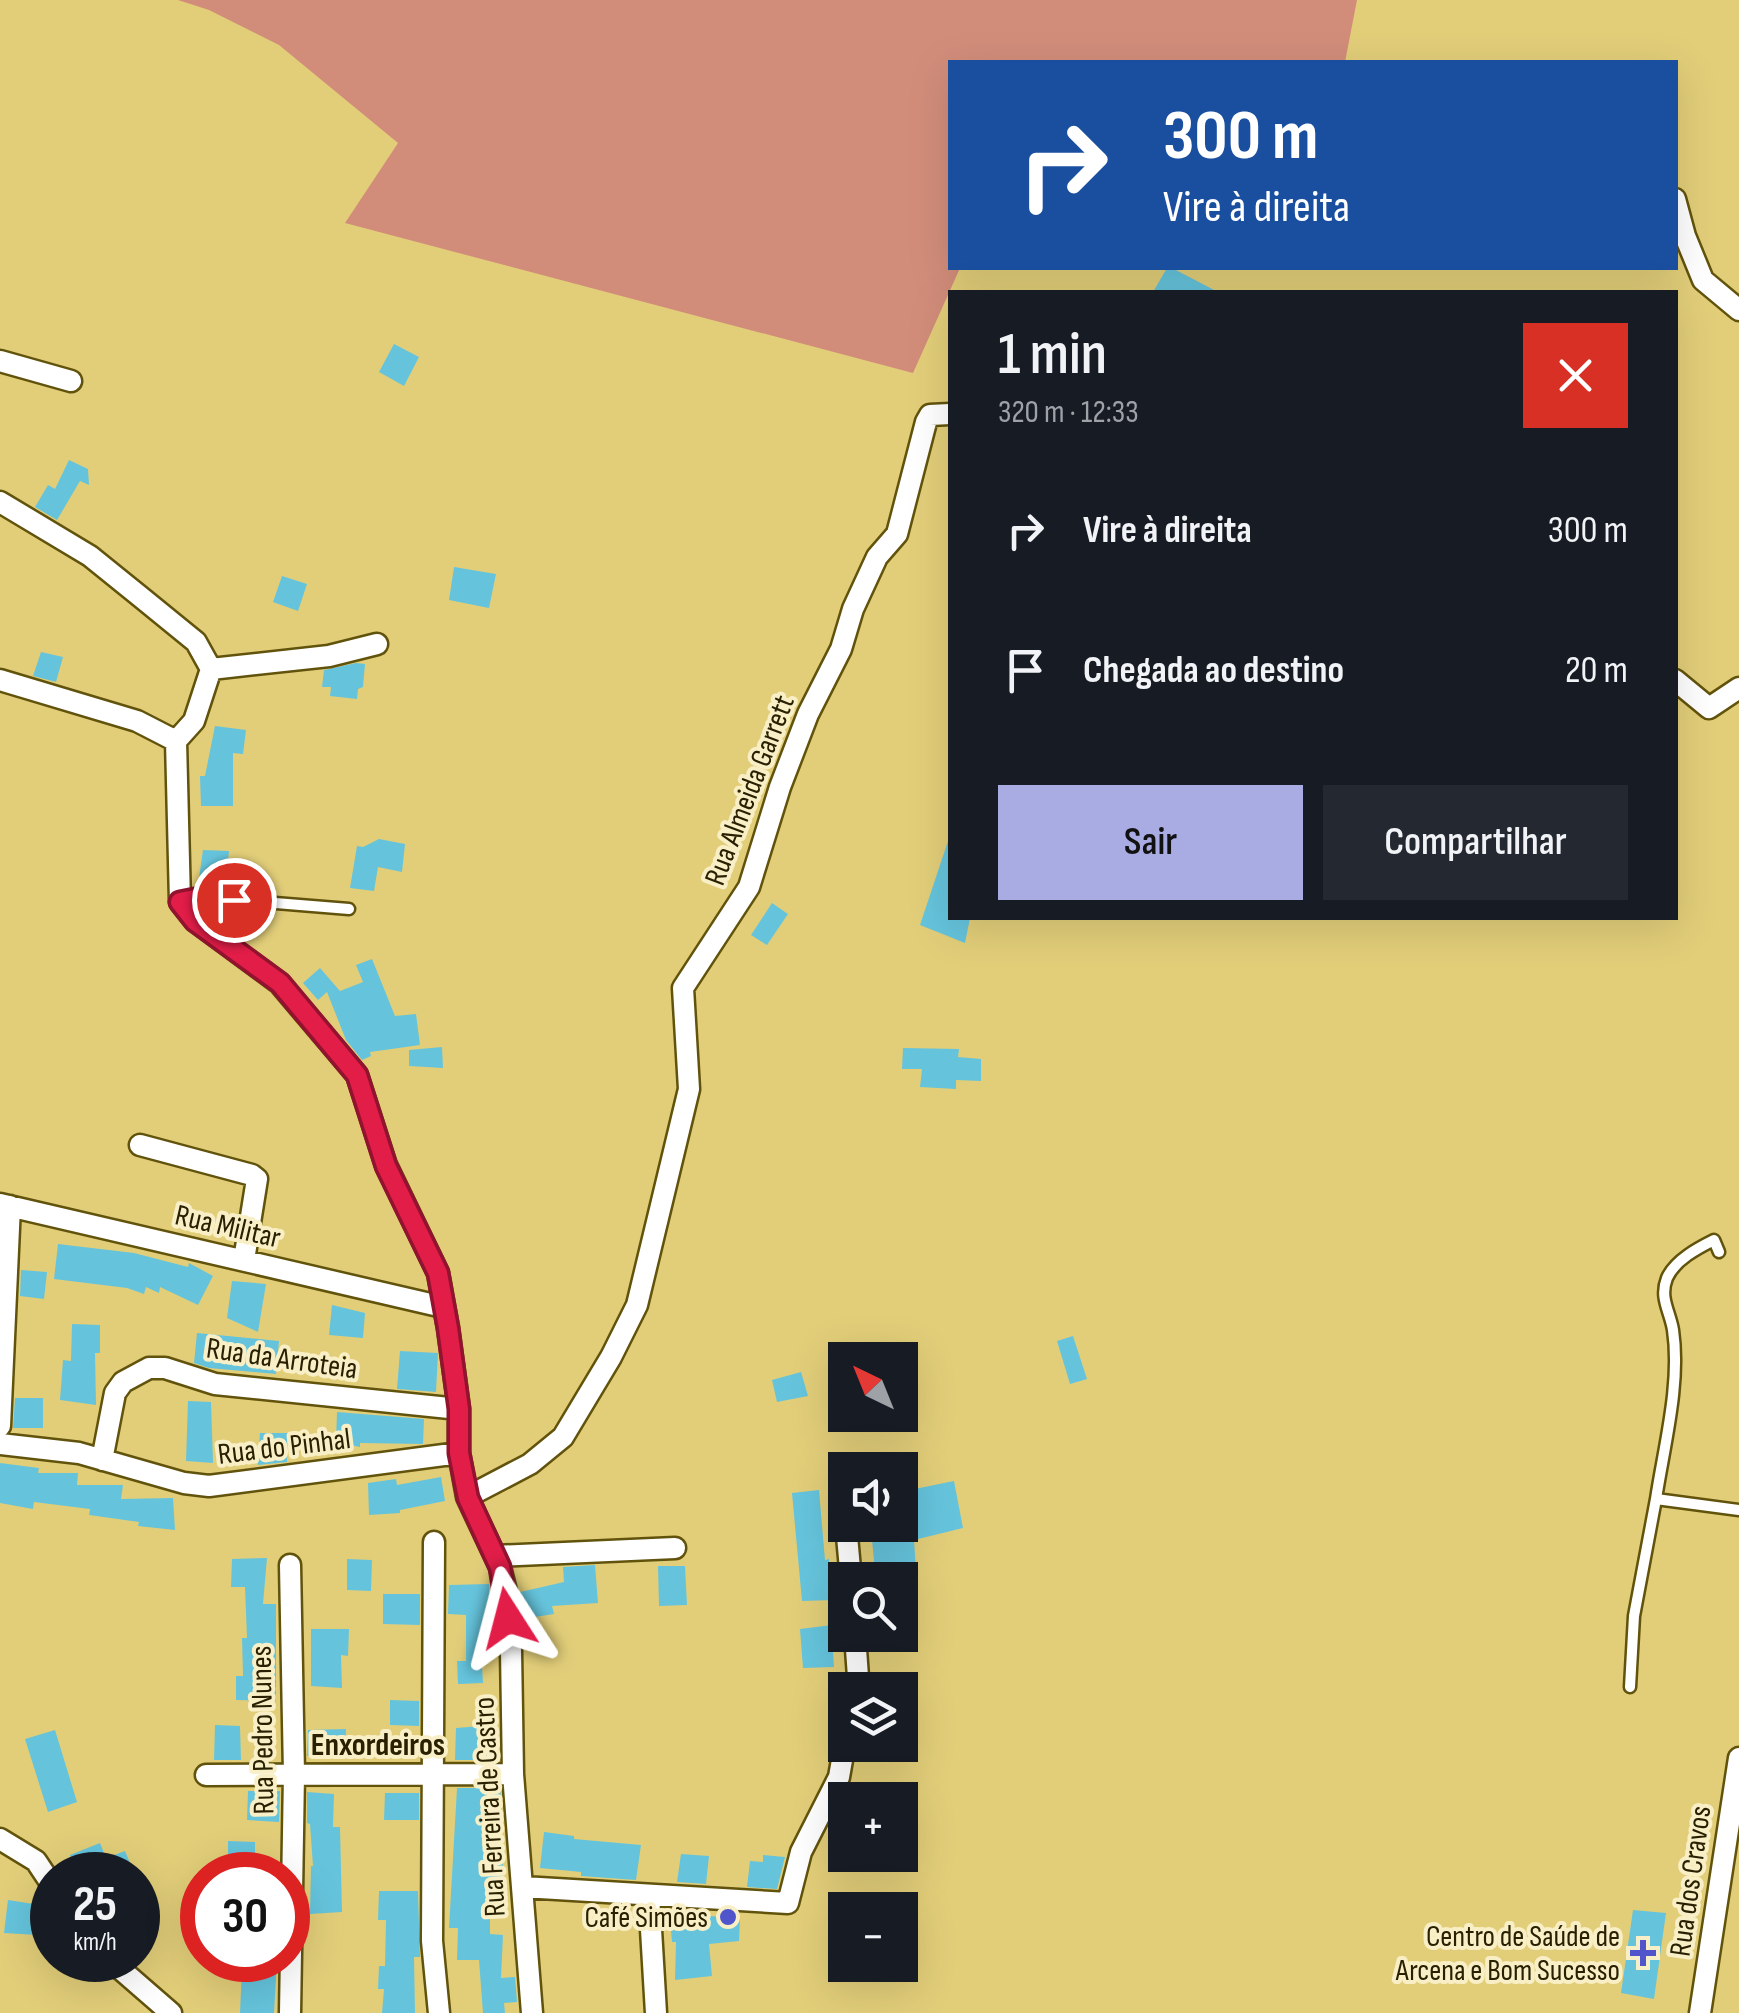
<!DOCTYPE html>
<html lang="pt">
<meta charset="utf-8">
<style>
:root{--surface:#171b24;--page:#242831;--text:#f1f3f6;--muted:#9ea1a6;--accent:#a9ace3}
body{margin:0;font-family:"Sofia Sans Condensed",sans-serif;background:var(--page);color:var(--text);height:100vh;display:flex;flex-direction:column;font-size:38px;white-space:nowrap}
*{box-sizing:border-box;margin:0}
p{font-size:32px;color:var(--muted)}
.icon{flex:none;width:55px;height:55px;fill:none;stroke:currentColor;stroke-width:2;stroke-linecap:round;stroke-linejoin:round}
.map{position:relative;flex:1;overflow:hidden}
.panel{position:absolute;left:948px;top:290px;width:730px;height:630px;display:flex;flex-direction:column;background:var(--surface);border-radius:0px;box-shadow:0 10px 40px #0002}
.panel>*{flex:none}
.hud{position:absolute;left:948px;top:60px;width:730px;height:210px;border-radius:0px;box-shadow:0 10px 40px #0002;background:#1a4fa0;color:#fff;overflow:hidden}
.needle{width:65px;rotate:317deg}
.buttons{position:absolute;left:828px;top:1342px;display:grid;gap:20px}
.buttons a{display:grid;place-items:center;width:90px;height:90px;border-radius:0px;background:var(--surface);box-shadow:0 10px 40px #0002;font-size:50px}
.speed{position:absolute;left:30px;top:1852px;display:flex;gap:20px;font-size:50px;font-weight:700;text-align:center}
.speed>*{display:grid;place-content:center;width:130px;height:130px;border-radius:50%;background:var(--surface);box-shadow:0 10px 40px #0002;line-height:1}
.speed small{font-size:25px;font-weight:400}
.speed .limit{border:15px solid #d22;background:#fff;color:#111}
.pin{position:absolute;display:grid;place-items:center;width:85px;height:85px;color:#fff;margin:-42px;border:5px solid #fff;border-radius:50%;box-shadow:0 2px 10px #0007}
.me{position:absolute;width:110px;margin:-55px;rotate:351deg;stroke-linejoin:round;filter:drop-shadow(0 0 8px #0008)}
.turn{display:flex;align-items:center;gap:35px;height:210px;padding:0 50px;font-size:45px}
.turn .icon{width:130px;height:130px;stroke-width:2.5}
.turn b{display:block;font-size:70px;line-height:85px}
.round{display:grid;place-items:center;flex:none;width:105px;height:105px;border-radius:0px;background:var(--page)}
.summary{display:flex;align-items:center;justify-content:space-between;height:170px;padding:0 50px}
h1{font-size:60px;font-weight:600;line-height:75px}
.cta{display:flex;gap:20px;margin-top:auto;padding:20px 50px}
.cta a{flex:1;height:115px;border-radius:0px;background:var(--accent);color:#111;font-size:40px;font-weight:600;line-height:115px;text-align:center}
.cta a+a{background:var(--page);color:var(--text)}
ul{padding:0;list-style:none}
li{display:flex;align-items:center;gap:30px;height:140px;padding:0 50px}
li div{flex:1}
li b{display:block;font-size:38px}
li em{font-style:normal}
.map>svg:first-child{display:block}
.green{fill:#d28d7a}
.building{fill:#65c4dc}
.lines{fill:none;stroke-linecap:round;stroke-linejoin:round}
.lane-casing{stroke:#62530c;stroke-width:15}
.street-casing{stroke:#62530c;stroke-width:25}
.lane{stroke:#fff;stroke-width:10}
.street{stroke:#fff;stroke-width:20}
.route-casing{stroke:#92132f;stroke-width:25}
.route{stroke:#e11d48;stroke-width:18}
.poi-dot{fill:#5055cc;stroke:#f9efc6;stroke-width:4}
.labels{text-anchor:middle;stroke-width:8;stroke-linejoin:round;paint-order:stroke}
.street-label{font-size:30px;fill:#282000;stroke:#f9efc6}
.poi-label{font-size:30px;fill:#282000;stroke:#f9efc6;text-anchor:end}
.neighbourhood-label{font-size:32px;font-weight:bold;fill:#282000;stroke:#f9efc6}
</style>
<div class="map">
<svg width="1739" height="2013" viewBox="0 0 1739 2013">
<rect width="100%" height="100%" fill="#e2ce79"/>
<path class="green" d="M178,0H1357L1345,62H950V268H960L913,373L345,223L398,143L279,45L209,10Z"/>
<path class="building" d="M1167,268H1172L1218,292H1153Z
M394,344L419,357L404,386L379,372Z
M69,460L88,469L89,485L80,481L57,520L35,507L48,485L55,489Z
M454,567L496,574L489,608L449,600Z
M282,576L307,584L298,611L273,602Z
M41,652L63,657L56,682L33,676Z
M356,663L365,664L363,687L358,689L357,699L330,696L331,687H322L324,670Z
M215,726L246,730L243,754L233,753V806H201L200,776H205Z
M949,838L950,918H970L965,943L920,925Z
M379,839L405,844L402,872L378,867L374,891L350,888L357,846L363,847Z
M203,850L229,851L226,880L199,878Z
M772,903L788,914L767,945L751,935Z
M372,959L395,1016L416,1014L420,1045L370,1052L371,1056L362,1060L346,1040L327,992L318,1000L303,983L320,968L340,991L363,982L356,965Z
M442,1047L443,1068L409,1066V1050Z
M903,1048L959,1049L958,1057L981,1059V1081L956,1080V1089L920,1087L922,1069H902Z
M58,1244L134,1253L188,1267L189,1263L213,1276L198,1305L160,1287L159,1293L146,1287L144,1294L127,1288L54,1279Z
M21,1270L47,1272L44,1299L20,1296Z
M232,1281L266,1284L258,1332L227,1318Z
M332,1305L365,1313L363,1338L329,1335Z
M72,1324L100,1325V1353H95L96,1405L60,1400L63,1360L71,1361Z
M197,1333L279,1341L276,1374L209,1368L194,1363Z
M1073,1336L1087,1379L1070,1384L1057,1341Z
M400,1351L438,1353L436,1392L397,1389Z
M801,1372L808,1396L777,1402L772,1380Z
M15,1398H43V1428H13Z
M188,1401L211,1402L213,1463L186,1461Z
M337,1412L424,1419L423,1444L360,1443V1447L336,1442Z
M260,1433H288L287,1462L258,1465Z
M0,1463L39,1468L38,1473H78L77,1485H123L121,1499L173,1498L175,1530L138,1526L139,1522L89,1515L90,1509L34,1502L33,1509L0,1503Z
M441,1477L445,1501L400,1510V1513L369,1515L368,1483L396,1479L397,1485Z
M954,1481L963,1528L914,1540L916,1570H911L915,1620L900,1621V1570L875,1571L872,1540L900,1539V1492Z
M819,1490L825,1560L829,1559L830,1587L834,1600L802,1601L792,1493Z
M267,1558L263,1604H276V1701L236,1700V1676H243L242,1638H247L245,1587H231L232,1559Z
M347,1559L372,1560L371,1591L347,1590Z
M595,1565L598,1603L552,1606L554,1614L522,1619L520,1592L564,1582L563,1567Z
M658,1566H685L687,1605L659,1606Z
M489,1584L490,1623H495L496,1648H481L483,1683L458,1684L457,1661H466V1615L448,1614L449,1585Z
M383,1594H420V1625L383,1624Z
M832,1625L831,1640L841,1647L833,1651L834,1667L803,1668L800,1629Z
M311,1629H349L348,1656L341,1655L342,1688L311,1686Z
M390,1700L419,1701V1726L390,1725Z
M215,1725L240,1726L241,1760H214Z
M494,1725L497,1760H455L456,1728Z
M346,1729L345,1755L307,1756L308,1730Z
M55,1730L77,1802L48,1812L25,1739Z
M457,1788H500L503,1820H493V1860L503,1861L502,1893H490V1934L503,1935L501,1978L515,1977L517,2002L504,2003L505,2013H483L479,1960H457L458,1928H449Z
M248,1791H280L279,1822L247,1820Z
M307,1792L334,1794L333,1827H340L342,1912L310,1914L311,1866H313L310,1824L307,1823Z
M385,1793H419V1820H384Z
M544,1832L574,1836V1839L641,1845L636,1880L581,1876V1872L540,1868Z
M228,1841L255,1842V1865L228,1864Z
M100,1843L106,1858L125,1851L135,1875H78L70,1855Z
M681,1854L709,1856L706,1884L677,1882Z
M763,1855L785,1857L777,1889L747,1887L750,1861L763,1862Z
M379,1891H418L420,1957H414L415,2013H382L384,1989H378L379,1966H385L386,1920H378Z
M8,1900L40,1905L37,1935L4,1933Z
M1633,1910L1666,1913L1654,1999L1621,1993Z
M711,1916L740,1919L739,1941L709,1944L712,1976L675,1980L676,1942H672L670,1920Z
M249,1960H277L274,2013H240L242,1967L248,1968Z"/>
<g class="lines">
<defs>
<path id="lane" d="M181,902L200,897L349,909
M1656,1499C1664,1446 1681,1384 1673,1330C1670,1311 1659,1298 1667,1278C1675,1260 1698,1248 1714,1240L1719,1252
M1630,1687L1634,1616L1656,1499L1739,1510"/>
<path id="street" d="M1675,199L1685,236L1703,280L1739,310
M0,361L71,381
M0,502L90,556L142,598L196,642L211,669L194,721L176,741
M211,669L329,656L377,644
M0,680L137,721L176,741
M1675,680L1709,708L1739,688
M176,741L180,902L195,921L279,983L357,1075L386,1165L438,1273L448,1328L459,1409V1453L467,1497L500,1567L506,1591L511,1651L513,1774L532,2013
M140,1145L252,1175L257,1179L244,1260
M0,1204L443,1307
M0,1426L10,1206
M0,1444L79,1453L184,1483L209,1486L459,1453
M102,1460L115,1393L123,1382L149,1368H165L215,1384L459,1409
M844,1489L845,1505
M467,1497L530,1464L563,1437L611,1357L637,1305L689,1089L683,988L749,887L780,787L808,714L841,649L853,609L877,557L897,534L926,422L930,415L950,414
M846,1525L851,1580
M434,1542L432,1941L439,2013
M495,1556L675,1548
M290,1565L294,1774L290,2013
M855,1635L858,1677L855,1690
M206,1775L513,1774
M0,1839L36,1861L52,1885
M523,1887L788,1903L801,1852L839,1777L845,1743
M649,1896L656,2013
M110,1960L171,2013
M1700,2013L1739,1758"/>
</defs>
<use href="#lane" class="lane-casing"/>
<use href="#street" class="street-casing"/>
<use href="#lane" class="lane"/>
<use href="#street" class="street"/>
</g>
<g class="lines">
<defs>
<path id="route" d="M234,900L200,898L180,902L195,921L280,983L357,1075L386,1166L438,1273L448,1328L459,1409V1453L468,1498L500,1567L508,1618"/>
</defs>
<use href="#route" class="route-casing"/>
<use href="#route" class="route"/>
</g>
<g class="poi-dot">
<circle cx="728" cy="1917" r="10"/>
<path d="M1638 1938h10v10h10v10h-10v10h-10v-10h-10v-10h10z"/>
</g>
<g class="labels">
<g class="street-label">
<text transform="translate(749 790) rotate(-69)" y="10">Rua Almeida Garrett</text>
<text transform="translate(228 1226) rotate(13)" y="10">Rua Militar</text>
<text transform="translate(282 1358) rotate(8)" y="10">Rua da Arroteia</text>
<text transform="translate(284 1446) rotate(-7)" y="10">Rua do Pinhal</text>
<text transform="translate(262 1730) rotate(-91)" y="10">Rua Pedro Nunes</text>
<text transform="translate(489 1807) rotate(-93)" y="10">Rua Ferreira de Castro</text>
<text transform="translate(1690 1881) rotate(-82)" y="10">Rua dos Cravos</text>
</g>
<g class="poi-label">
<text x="708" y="1927">Café Simões</text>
<text x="1620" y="1946">Centro de Saúde de<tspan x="1620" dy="34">Arcena e Bom Sucesso</tspan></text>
</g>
<g class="neighbourhood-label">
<text x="378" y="1755">Enxordeiros</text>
</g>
</g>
</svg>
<div class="buttons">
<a><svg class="needle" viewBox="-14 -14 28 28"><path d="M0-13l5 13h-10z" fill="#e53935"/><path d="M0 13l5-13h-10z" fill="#9ea1a6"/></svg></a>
<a><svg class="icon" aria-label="sound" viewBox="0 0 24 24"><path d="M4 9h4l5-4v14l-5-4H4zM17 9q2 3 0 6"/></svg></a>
<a><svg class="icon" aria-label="search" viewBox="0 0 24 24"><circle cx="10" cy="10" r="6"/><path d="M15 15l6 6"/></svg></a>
<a><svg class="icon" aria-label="layers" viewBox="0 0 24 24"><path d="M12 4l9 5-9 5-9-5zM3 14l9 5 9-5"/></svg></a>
<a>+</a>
<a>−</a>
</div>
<div class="speed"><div>25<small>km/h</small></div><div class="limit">30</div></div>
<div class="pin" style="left:234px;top:900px;background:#d93025"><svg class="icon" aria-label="arrive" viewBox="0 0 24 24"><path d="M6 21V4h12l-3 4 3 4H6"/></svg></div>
<svg class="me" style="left:508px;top:1618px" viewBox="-20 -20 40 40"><path d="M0-17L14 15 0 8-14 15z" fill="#e11d48" stroke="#fff" stroke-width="4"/></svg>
<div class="hud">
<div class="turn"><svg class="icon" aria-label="right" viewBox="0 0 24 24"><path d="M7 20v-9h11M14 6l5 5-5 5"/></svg><div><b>300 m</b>Vire à direita</div></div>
</div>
<section class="panel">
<div class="summary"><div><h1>1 min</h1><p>320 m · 12:33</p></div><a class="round" style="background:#d93025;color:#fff"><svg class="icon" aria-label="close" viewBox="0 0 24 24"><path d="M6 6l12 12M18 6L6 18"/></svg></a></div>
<ul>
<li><svg class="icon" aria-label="right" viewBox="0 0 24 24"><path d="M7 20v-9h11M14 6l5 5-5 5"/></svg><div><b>Vire à direita</b></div><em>300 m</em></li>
<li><svg class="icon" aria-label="arrive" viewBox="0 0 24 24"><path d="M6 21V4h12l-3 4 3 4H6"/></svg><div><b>Chegada ao destino</b></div><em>20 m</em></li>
</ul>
<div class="cta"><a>Sair</a><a>Compartilhar</a></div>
</section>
</div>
